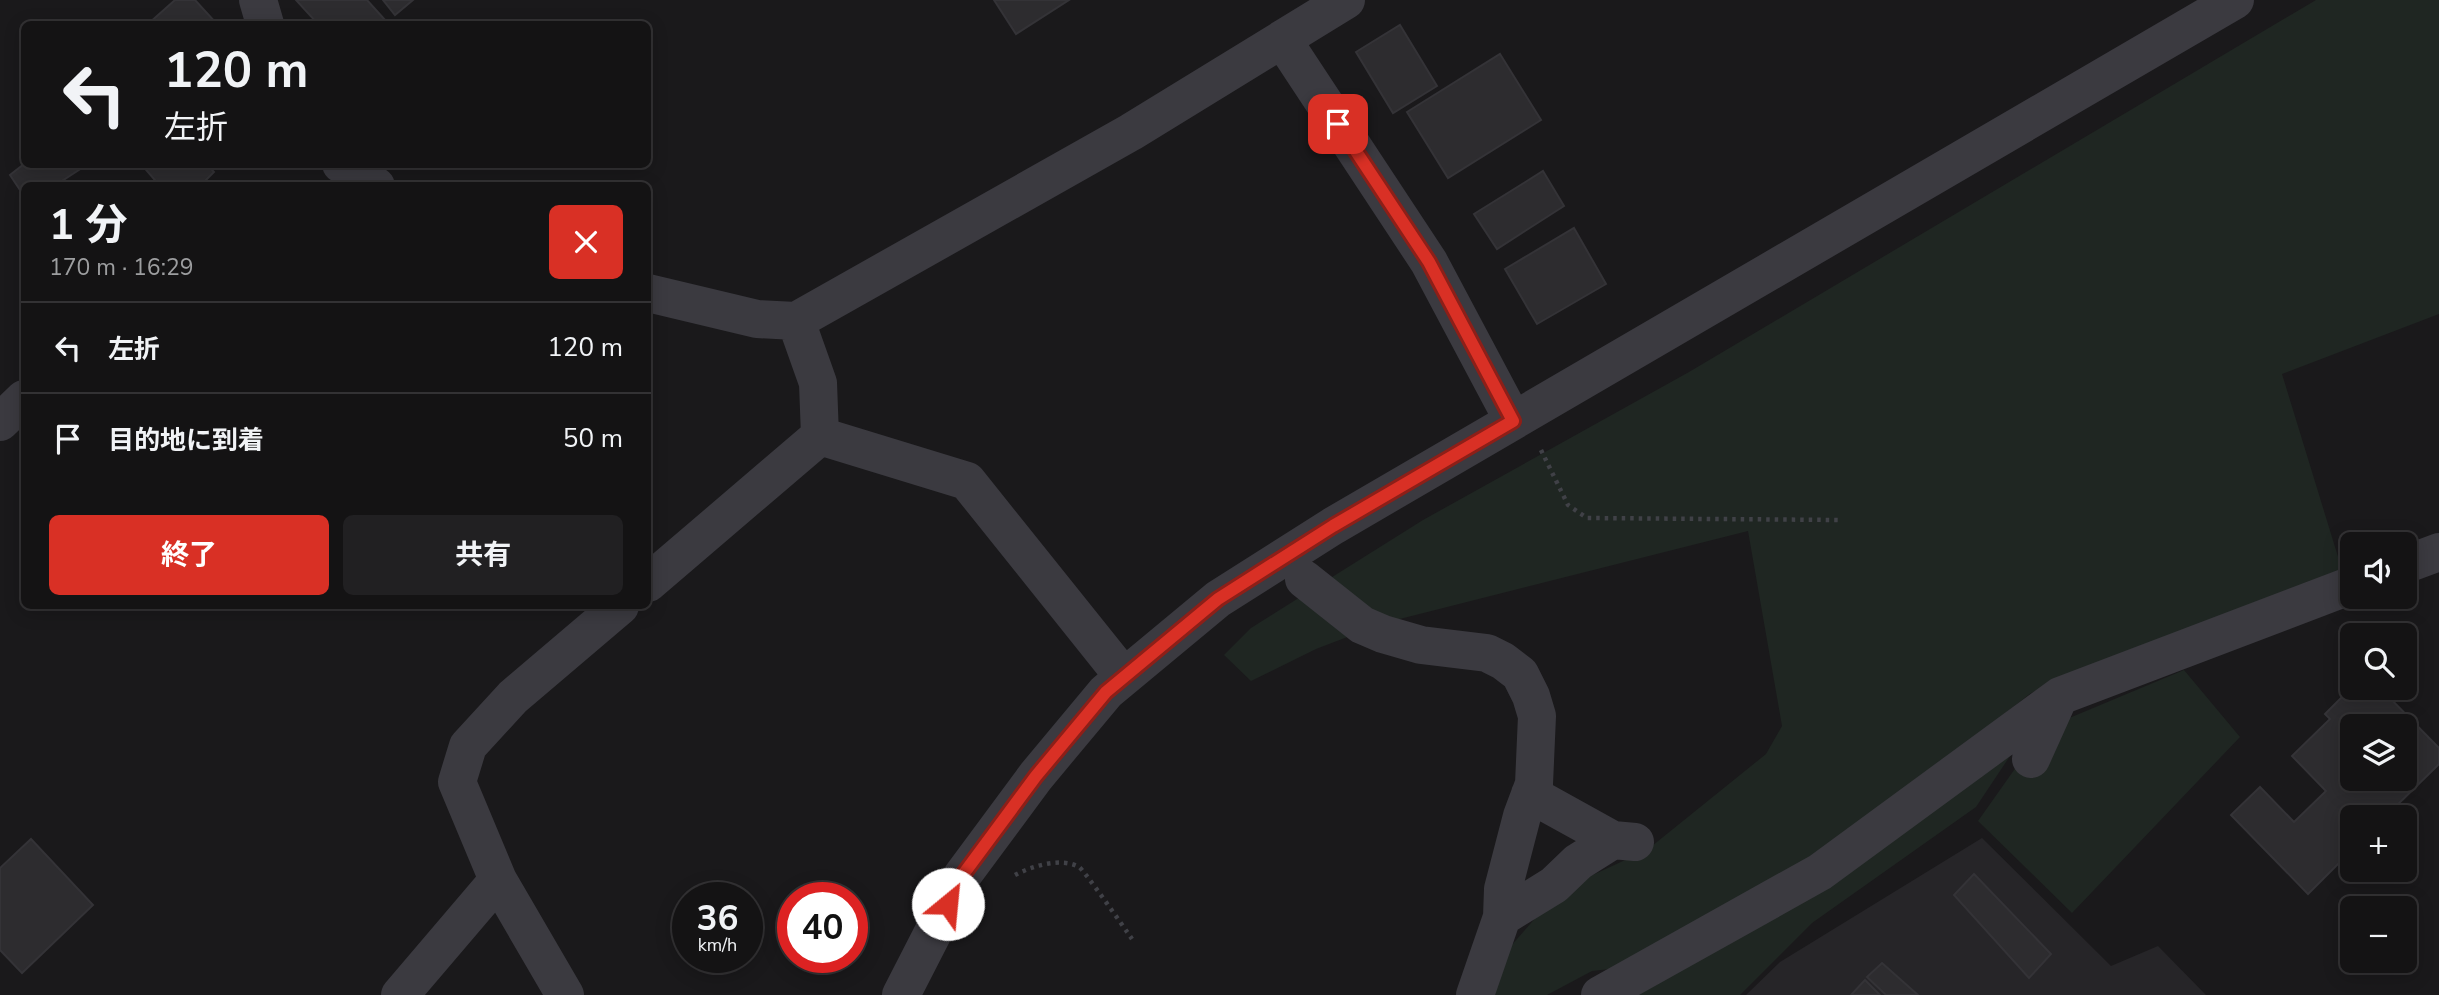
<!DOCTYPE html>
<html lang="ja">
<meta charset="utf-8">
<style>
:root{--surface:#141314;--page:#212022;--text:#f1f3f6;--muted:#9d9ea0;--line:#333234;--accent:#d93025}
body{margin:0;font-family:"Nunito Sans","Noto Sans JP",sans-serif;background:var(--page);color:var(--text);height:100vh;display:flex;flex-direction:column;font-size:26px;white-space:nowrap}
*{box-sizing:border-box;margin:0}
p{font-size:23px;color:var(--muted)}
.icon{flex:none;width:38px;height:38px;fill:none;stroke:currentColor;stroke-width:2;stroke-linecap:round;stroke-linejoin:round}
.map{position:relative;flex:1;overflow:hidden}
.sheet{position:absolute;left:21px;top:182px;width:630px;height:427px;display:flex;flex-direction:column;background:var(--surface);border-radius:10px;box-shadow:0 4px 18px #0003,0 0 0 2px var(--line)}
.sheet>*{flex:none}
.hud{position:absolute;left:21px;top:21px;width:630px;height:147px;border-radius:10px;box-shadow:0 4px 18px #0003,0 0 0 2px var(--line);background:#141314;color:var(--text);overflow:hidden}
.tools{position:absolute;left:2340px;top:532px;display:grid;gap:14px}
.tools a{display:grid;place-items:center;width:77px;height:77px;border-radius:10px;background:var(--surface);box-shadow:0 4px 18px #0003,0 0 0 2px var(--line);font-size:35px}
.speed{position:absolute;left:672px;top:882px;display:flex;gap:14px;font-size:35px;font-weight:700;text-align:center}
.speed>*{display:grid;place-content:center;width:91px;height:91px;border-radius:50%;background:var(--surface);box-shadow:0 4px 18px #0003,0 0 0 2px var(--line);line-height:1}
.speed small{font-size:18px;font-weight:400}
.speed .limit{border:10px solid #d22;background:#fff;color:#111}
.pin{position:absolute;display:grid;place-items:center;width:60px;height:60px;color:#fff;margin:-30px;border-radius:14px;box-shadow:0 4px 10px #0006}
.me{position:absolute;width:77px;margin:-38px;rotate:28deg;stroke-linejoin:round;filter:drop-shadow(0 0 5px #0008)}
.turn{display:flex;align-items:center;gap:24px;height:147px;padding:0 28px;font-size:32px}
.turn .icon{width:91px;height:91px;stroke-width:2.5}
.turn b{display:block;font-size:49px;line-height:60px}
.round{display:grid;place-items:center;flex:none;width:74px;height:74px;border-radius:10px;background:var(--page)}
.headline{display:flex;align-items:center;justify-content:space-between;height:119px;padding:0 28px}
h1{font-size:42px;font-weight:700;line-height:52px}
.action{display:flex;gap:14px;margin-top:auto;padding:14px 28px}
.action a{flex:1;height:80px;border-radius:10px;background:var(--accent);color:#fff;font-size:28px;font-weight:700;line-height:80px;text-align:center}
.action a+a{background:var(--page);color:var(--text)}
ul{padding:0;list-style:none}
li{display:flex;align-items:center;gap:21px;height:91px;padding:0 28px;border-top:2px solid var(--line)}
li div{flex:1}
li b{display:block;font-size:26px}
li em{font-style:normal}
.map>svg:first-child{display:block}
.built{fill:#262528}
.green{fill:#1f2622}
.building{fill:#2d2c2f;stroke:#343337;stroke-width:2;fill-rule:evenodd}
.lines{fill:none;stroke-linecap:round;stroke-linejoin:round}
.path{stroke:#404147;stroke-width:4.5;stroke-dasharray:3.5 5;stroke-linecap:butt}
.minor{stroke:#3b3a40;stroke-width:38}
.route-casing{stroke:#8d1f18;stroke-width:18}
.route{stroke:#d93025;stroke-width:12}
</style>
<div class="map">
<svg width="2439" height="995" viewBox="0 0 2439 995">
<rect width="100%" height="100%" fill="#1a191b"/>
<path class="built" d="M1982,838L2111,966L2158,946L2206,995H1746L1780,962Z"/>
<path class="green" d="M2316,0H2439V314L2282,374L2343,573L2031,693L1861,827L1628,967L1592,971L1547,995H1494L1510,947L1560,890L1647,850L1766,754L1782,726L1748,531L1384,623L1316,649L1251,681L1224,655L1251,628L1423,520L1689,372Z
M2184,670L2240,737L2072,913L1978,821L2043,729Z
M2028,729L1976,807L1812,923L1740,995H1624Z"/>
<path class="building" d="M175,0H195L217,24H148Z
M296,0H367L385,20L380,24H318Z
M383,0H413L395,15Z
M994,0H1069L1016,34Z
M1400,25L1437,86L1393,113L1356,52Z
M1500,54L1541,120L1448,178L1407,112Z
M24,164H88L62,181L66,186H24V196L10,175Z
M141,164H207L214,172L200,186H160Z
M1543,171L1564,206L1497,249L1474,214Z
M1574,228L1606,284L1537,324L1505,269Z
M2352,687L2380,688L2439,748V764L2385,817H2352V850L2308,894L2231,815L2260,787L2294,822L2326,791L2292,756L2330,719L2325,714ZM2352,726H2404V779H2352Z
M31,839L93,905L22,973L0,950V868Z
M1974,874L2051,954L2029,978L1954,895Z
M1882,963L1918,995H1886L1867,977Z
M1865,980L1880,995H1851Z"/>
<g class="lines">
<path class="path" d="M1541,450L1568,505L1587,518L1841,520
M1015,875C1032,866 1061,857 1079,867C1084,870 1125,929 1132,939"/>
<path class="minor" d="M258,0L265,24
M1282,39L1429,262L1513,420
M341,164L376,186
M648,293L757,319L796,321L1131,132L1346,0
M0,422L24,399
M820,436L967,481L1124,677
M2404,565L2439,552
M1304,579L1362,625L1383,634L1421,645L1487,653L1503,661L1520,674L1531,696L1537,716L1534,784L1522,816L1503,889L1502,917L1475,995
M648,583L820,436L818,383L796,321
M2031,759L2059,697
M1530,794L1613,840L1635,842
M1502,917L1554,885L1578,862L1613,840
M400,995L498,880
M565,995L498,880L457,782L468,746L513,697L620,606
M901,995L962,876L1036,776L1106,692L1218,599L1333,526L2235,0
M1600,995L1820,872L2060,696L2352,585"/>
</g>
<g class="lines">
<defs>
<path id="route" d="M948,904L962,876L1036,776L1106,692L1218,599L1333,526L1513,421L1429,262L1338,124"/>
</defs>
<use href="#route" class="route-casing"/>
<use href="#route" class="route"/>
</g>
</svg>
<div class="tools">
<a><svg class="icon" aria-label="sound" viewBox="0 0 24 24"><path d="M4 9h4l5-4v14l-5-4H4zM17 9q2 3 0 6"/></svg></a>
<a><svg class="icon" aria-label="search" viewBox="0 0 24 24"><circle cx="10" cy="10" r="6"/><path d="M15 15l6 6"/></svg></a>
<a><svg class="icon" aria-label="layers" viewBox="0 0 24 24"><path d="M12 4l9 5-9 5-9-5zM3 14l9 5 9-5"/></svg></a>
<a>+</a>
<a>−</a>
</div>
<div class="speed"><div>36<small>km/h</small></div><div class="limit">40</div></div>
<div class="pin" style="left:1338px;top:124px;background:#d93025"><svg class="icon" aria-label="arrive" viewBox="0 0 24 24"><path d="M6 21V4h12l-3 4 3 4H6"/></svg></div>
<svg class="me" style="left:948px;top:904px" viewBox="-20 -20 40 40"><circle r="19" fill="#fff"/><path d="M0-13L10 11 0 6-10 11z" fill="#d93025"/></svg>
<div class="hud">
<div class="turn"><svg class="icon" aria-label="left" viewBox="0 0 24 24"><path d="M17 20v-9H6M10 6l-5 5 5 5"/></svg><div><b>120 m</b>左折</div></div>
</div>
<section class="sheet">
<div class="headline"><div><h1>1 分</h1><p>170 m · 16:29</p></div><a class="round" style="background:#d93025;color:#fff"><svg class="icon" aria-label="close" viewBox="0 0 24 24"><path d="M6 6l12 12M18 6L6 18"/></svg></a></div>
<ul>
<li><svg class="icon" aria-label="left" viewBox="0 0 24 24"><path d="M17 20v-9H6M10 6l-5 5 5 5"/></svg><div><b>左折</b></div><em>120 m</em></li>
<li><svg class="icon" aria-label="arrive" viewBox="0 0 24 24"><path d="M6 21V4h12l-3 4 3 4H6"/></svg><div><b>目的地に到着</b></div><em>50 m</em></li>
</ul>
<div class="action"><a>終了</a><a>共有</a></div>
</section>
</div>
